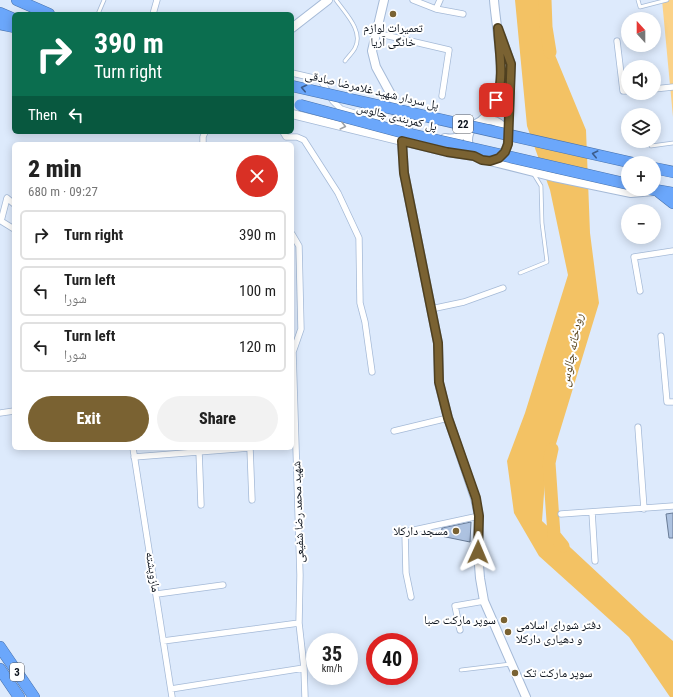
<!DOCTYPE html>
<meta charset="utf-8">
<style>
:root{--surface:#fff;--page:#f2f2f2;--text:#222;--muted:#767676;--line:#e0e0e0;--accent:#7a6232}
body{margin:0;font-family:"Roboto Condensed","Noto Naskh Arabic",sans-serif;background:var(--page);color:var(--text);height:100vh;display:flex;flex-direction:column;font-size:15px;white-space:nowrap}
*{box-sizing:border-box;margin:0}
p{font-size:13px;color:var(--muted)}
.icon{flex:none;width:22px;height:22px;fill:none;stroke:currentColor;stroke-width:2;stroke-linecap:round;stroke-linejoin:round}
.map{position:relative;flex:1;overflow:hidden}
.panel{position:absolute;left:12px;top:142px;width:282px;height:308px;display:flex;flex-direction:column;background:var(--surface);border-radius:6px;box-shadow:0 2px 10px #0003}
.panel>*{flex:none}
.hud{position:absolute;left:12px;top:12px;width:282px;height:122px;border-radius:6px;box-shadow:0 2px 10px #0003;background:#0b6e4f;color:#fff;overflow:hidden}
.needle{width:26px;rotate:339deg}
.fabs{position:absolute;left:621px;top:12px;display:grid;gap:8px}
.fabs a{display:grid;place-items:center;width:40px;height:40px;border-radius:50%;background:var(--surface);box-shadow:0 2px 10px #0003;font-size:20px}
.speed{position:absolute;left:306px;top:633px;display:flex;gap:8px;font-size:20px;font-weight:700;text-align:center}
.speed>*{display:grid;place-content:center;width:52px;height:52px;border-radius:50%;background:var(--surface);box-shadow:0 2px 10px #0003;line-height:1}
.speed small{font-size:10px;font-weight:400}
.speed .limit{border:6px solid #d22;background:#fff;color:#111}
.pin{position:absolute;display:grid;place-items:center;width:34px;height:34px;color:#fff;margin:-17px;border-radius:8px;box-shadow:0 2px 6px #0006}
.me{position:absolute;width:44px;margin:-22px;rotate:1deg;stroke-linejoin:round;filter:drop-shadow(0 0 3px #0008)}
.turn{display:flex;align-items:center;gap:14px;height:84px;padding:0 16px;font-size:18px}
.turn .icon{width:52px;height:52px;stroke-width:2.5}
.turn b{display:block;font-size:28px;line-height:34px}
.then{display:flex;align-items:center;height:38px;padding:0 16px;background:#0003;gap:8px;font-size:15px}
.round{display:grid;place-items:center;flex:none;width:42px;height:42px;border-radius:21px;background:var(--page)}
.head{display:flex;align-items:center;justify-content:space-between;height:68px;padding:0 16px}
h1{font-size:24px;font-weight:800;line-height:30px}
.action{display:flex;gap:8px;margin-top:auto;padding:8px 16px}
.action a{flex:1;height:46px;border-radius:24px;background:var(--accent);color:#fff;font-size:16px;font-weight:800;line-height:46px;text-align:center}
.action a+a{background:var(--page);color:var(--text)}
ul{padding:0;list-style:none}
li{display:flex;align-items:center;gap:12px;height:50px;margin:0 8px 6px;padding:0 8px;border:2px solid var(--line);border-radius:6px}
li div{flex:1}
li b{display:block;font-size:15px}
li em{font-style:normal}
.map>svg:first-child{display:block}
.green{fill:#fbd288}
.water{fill:#f3c264}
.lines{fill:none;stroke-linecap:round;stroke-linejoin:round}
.river{stroke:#f3c264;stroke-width:13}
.building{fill:#adc2e0;stroke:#687b96}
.lane-casing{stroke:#a5bad7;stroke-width:4.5}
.street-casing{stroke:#a5bad7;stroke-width:7}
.secondary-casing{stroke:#a5bad7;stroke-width:10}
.highway-casing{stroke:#4973ad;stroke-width:12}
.lane{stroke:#fff;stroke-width:3}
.street{stroke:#fff;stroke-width:5.5}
.secondary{stroke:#fff;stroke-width:8}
.highway{stroke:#6ba7fb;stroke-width:11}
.highway-bridge-casing{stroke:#4973ad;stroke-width:12;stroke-linecap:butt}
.highway-bridge{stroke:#6ba7fb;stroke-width:11}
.oneway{stroke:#3b5c8c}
.oneway2{stroke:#9da0a4}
.route-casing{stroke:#4f4020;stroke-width:10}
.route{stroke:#7a6232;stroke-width:7}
.poi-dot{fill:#7a6232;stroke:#fff;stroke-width:1.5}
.labels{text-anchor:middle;stroke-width:4;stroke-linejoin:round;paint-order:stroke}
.shield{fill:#fff;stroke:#545960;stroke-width:1}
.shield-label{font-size:11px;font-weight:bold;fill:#0b121c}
.poi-label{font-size:12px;fill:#0b121c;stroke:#fff;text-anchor:end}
.street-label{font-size:12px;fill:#0b121c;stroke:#fff}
.water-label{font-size:13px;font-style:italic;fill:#5a461f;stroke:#fff}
</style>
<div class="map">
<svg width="673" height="697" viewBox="0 0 673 697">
<rect width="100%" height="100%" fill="#ddeafc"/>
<path class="green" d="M662,0H673V117Z"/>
<path class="water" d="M515,0H540L541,21L586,130L590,233L599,303L545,480L542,521L645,617L673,641V697H670L629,637L539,556L514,513L507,461L525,413L568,275L550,190L527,126Z"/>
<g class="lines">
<path class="river" d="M545,0L546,27L550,52
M552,449L549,463L554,535L563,546"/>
</g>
<path class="building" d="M673,513V538H669L666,514Z
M471,522L470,542L441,536L442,528Z"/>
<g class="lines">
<defs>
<path id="lane" d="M336,0C345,13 364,31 355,48C353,52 348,57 345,61
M638,0L640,7L667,0
M98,14L104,0
M651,146L673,143
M520,273L547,262L542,223L541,186L533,173
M461,670L511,664"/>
<path id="street" d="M413,0L436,9L463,14
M436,9L440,0
M153,14L157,0
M376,33L449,50L442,96
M617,41L623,91H628
M292,73L318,79L322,82L333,101L341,109L380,121
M654,89L673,87
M283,132L286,137H297L304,140L338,193L359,238L360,303L365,322L372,372
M203,144V137L205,132
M14,204L7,198L1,221L14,229
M292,234L299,246L301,329L293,352L300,575L299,623L304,668L305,697
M640,291L634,257L673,251
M431,309L464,302L503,288
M661,336L667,402H673
M0,413L14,411
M638,427L644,509
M394,431L448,418
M133,448L172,697
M250,448L252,500
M199,451L201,505
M134,457L249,448
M592,512L595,561
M561,514L673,506
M157,594L223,585
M411,597L406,573L405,532L479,516
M460,630L455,606L484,601
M163,641L299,623
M171,689L304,668"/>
<path id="secondary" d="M384,0L372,51L376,67L394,100L399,127L408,129
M292,28L328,0
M501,36L511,64L508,134
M292,114L447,152L474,156
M468 140a20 20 0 1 1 40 0a20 20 0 1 1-40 0Z
M481,121C485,117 490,114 493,110C509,85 496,29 494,0
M445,138C454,140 460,137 469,132
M402,141L404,173L438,343L439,383L448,418L475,498L479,516L478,552L480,578L484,601L526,697
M490,161L554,177L631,193L654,191"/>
<path id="highway" d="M17,0L49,14
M0,13L14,19
M0,24L14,27
M654,168L673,172
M649,189L673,193
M659,192L673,203
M0,647L34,697
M0,669L19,697"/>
</defs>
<use href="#lane" class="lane-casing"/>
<use href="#street" class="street-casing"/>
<use href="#secondary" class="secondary-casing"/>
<use href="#highway" class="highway-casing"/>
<use href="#lane" class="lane"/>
<use href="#street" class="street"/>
<use href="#secondary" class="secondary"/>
<use href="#highway" class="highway"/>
<defs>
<path id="highway-bridge" d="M292,86L633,163
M300,105L401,132L628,184"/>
</defs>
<use href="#highway-bridge" class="highway-bridge-casing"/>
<use href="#highway-bridge" class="highway-bridge"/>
</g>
<defs><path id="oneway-chevron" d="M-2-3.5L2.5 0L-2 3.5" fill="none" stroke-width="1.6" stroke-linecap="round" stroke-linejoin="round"/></defs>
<g class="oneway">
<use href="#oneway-chevron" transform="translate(304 88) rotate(-167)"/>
<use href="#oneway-chevron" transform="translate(595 154) rotate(-167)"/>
</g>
<use class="oneway2" href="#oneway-chevron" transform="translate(343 126) rotate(14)"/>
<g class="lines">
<defs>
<path id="route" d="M478,552L479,516L476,498L448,418L439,382L438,343L404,173L402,141L447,152L474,156L482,160L490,161L499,158L505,152L508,144L511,64L498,28C499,51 505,78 496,100"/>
</defs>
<use href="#route" class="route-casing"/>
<use href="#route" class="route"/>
</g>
<g class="poi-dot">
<circle cx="393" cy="14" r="4"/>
<circle cx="456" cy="531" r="4"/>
<circle cx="504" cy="620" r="4"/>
<circle cx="508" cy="632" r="4"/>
<circle cx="515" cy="673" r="4"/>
</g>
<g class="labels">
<g class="shield">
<rect x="453" y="115" width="20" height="18" rx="3"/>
<rect x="10" y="663" width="14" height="18" rx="3"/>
</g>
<g class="shield-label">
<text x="463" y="128">22</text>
<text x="17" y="676">3</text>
</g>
<g class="poi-label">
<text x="393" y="32" text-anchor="middle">تعمیرات لوازم<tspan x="393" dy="14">خانگی آریا</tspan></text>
<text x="448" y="535">مسجد دارکلا</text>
<text x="496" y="624">سوپر مارکت صبا</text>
<text x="516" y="629" text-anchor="start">دفتر شورای اسلامی<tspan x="516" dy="14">و دهیاری دارکلا</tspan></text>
<text x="523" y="677" text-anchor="start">سوپر مارکت تک</text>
</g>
<g class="street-label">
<text transform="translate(372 90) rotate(13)" y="4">پل سردار شهید غلامرضا صادقی</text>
<text transform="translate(397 117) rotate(14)" y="4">پل کمربندی چالوس</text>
<text transform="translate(298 512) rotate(-92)" y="4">شهید محمد رضا شفیعی</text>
<text transform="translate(153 572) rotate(81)" y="4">مازوپشته</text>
</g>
<g class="water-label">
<text transform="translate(571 350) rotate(-79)" y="5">رودخانه چالوس</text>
</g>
</g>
</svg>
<div class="fabs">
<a><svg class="needle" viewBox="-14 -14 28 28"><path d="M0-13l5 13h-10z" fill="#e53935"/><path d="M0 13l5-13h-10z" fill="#767676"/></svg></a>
<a><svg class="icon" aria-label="sound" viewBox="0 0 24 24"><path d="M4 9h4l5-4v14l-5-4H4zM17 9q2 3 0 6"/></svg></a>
<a><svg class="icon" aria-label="layers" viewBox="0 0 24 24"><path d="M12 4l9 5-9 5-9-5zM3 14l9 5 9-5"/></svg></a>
<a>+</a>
<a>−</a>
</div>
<div class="speed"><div>35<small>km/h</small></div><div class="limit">40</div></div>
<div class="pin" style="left:496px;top:100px;background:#d93025"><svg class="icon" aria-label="arrive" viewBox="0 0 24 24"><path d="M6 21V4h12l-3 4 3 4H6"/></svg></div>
<svg class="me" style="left:478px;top:552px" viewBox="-20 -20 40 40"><path d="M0-17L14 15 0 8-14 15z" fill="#7a6232" stroke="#fff" stroke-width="4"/></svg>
<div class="hud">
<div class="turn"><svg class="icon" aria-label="right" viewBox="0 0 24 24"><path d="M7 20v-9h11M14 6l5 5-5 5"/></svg><div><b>390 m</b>Turn right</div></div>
<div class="then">Then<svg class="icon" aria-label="left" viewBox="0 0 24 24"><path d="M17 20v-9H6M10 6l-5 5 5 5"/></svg></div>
</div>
<section class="panel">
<div class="head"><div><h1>2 min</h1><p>680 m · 09:27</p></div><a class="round" style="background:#d93025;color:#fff"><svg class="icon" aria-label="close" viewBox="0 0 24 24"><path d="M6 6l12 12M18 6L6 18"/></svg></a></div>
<ul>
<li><svg class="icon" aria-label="right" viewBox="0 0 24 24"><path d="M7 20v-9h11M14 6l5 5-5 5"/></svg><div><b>Turn right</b></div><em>390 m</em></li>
<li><svg class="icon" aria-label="left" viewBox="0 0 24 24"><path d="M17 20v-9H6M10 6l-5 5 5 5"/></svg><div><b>Turn left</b><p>شورا</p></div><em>100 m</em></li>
<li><svg class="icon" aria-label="left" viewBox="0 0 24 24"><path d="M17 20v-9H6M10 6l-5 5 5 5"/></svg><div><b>Turn left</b><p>شورا</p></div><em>120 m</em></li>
</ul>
<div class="action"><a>Exit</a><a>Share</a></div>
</section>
</div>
